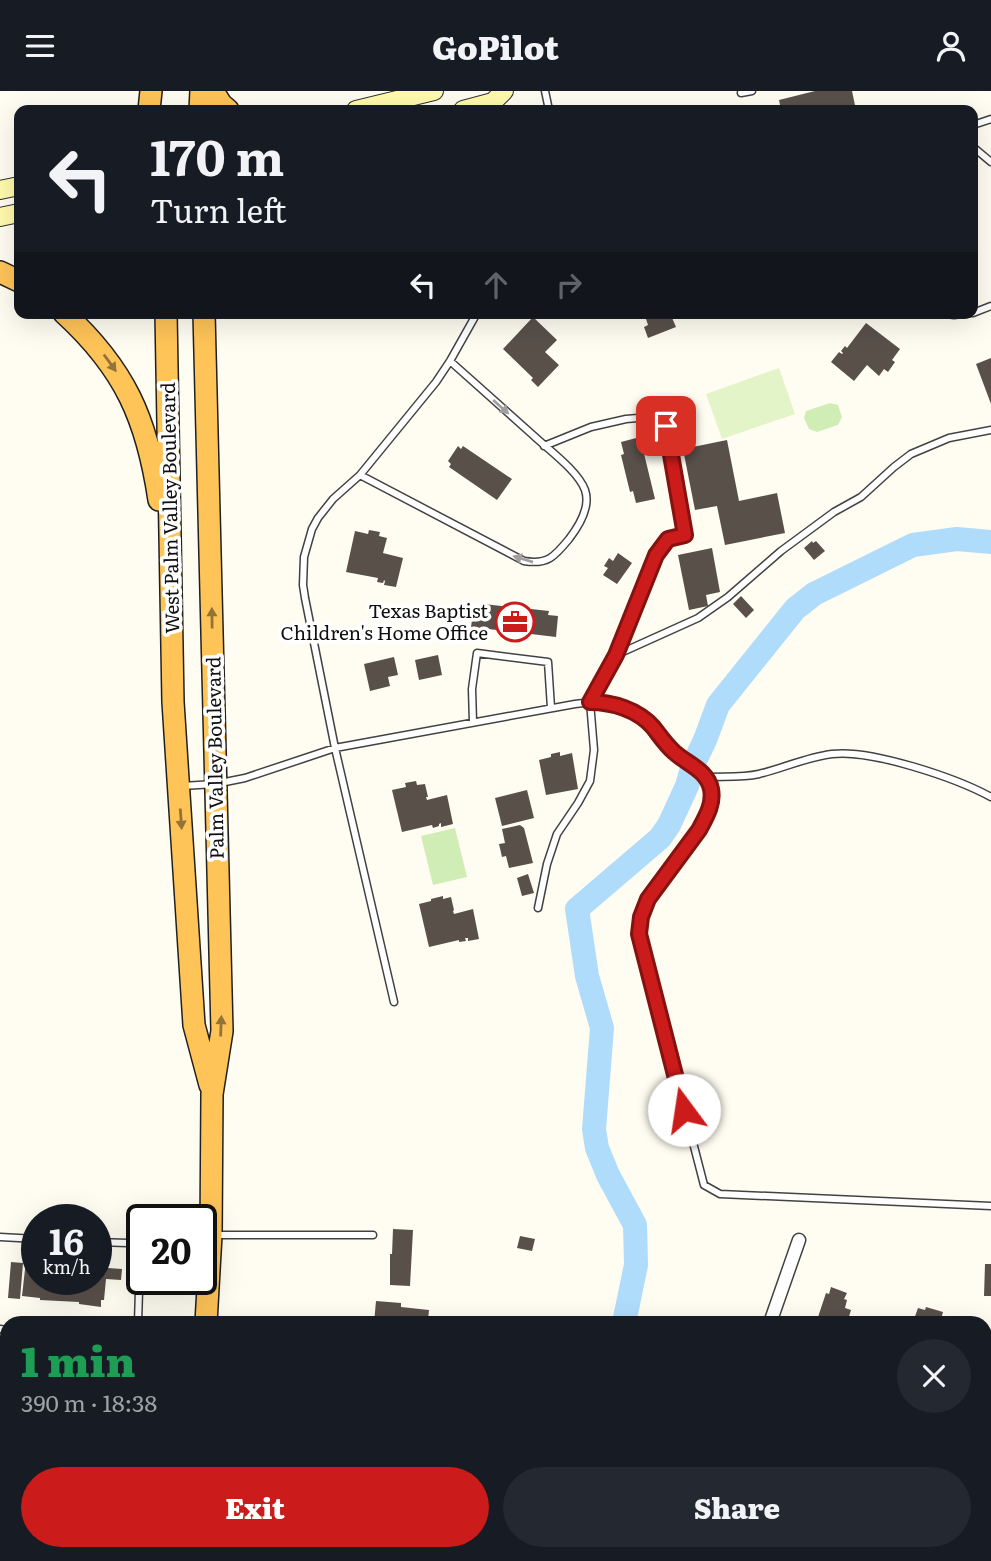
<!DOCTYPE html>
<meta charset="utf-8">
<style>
:root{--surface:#171b24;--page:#242831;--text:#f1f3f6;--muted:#9ea1a6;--accent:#cb1b1a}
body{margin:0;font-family:Literata,serif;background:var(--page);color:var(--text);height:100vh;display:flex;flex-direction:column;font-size:26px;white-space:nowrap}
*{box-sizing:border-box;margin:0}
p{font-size:23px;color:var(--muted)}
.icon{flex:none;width:38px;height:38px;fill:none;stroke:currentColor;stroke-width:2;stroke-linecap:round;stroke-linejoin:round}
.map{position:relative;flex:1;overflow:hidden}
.panel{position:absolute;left:0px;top:1225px;width:992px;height:245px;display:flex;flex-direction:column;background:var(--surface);border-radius:21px 21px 0 0;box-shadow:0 7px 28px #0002}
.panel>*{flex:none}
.guide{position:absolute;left:14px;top:14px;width:964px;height:214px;border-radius:14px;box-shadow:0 7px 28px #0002;background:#171b24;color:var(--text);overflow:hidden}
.speed{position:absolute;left:21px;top:1113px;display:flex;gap:14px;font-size:35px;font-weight:700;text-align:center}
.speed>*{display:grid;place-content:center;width:91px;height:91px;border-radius:50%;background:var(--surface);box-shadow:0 7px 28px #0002;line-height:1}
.speed small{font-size:18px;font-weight:400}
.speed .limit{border:4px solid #111;border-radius:10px;background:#fff;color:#111}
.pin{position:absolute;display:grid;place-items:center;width:60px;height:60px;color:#fff;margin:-30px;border-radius:14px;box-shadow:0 4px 10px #0006}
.me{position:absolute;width:77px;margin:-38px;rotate:346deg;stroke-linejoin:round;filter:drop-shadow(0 0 5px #0008)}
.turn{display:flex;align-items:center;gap:24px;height:147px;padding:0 21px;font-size:32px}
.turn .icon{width:91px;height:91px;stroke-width:2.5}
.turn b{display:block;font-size:49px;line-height:60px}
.lanes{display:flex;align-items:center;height:66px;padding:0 21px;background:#0003;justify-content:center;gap:35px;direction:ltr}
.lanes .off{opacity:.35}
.round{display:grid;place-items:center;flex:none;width:74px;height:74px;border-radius:37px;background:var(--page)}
.overview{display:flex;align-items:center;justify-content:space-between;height:119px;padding:0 21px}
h1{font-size:42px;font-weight:800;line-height:52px;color:#1e9e55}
.button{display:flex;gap:14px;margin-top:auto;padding:14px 21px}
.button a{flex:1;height:80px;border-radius:42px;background:var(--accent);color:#fff;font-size:28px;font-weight:800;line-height:80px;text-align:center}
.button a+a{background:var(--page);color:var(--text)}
header{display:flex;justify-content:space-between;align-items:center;height:91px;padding:0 21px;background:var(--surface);font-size:32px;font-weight:800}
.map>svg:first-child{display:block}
.green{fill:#d0edb6}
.pitch{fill:#e3f4c9}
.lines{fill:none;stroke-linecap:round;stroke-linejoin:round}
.river{stroke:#b0dcfb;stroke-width:24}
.building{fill:#59504a}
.service-casing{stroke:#424242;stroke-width:9}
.minor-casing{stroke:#424242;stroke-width:15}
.secondary-casing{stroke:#313131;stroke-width:20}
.trunk-casing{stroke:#202020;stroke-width:24}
.service{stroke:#fff;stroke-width:6}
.minor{stroke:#fff;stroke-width:12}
.secondary{stroke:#fffaac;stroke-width:18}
.trunk{stroke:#ffc458;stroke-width:21}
.oneway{fill:#937337}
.oneway2{fill:#9f9f9f}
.route-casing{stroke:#841211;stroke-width:18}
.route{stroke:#cb1b1a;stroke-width:12}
.labels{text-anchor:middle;stroke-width:7;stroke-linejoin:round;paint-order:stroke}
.street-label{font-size:19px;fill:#0f0f0f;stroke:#fff}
.poi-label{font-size:19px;fill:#0f0f0f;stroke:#fff;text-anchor:end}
</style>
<header><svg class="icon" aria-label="menu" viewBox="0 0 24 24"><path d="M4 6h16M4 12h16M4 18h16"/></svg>GoPilot<svg class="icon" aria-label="person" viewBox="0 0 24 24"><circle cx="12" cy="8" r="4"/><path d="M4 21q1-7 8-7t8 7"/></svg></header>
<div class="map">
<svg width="991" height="1470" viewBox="0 0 991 1470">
<rect width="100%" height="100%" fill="#fffdf1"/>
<path class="green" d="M830,312L838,314L842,326L838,334L817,341L809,338L804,327L806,320Z
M455,737L467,786L433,794L421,745Z"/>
<path class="pitch" d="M779,277L795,323L722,348L706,303Z"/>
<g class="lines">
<path class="river" d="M624,1232L636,1174L635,1134L608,1084L597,1057L594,1038L602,937L587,885L577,818L660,747L669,734L687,695L693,674L705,649L718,614L795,518L814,503L913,454L957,448L991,451
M484,1470L490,1463"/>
</g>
<path class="building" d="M815,0H852L856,19H781L779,9Z
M644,222H670L676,236L648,247L644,236L648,234Z
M533,226L557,249L545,261L559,274L538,296L531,289L533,287L503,258Z
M866,232L900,258L892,269L895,271L888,281L884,278L879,285L867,274L854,290L831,271L839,261L842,263L843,262L841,260L845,255L847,257Z
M991,267V313L976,273Z
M640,346L655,408L636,412L633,400L630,401L621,364L624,363L621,351Z
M727,349L739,410L777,402L785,442L725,454L717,415L695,419L683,358Z
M458,355L461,358L463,355L512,388L497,409L449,376L451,373L448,370Z
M369,439L380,441L379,445L387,447L383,462L403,467L396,496L384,494L385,490L384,489L383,492L377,491L378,487L346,481L355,440L368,443Z
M812,450L813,452L816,450L825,460L814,469L804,457Z
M712,457L720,501L706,504L708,515L689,519L678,464Z
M618,462L632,472L617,493L603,484L608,477L604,475L609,467L613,470Z
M741,505L754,519L746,527L733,513Z
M512,512L522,513V517L549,520L548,524L558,525L556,546L471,536L474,516L484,517V513L511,516Z
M438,564L442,584L419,589L415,569Z
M394,566L398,584L388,586L390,595L370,600L364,573Z
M560,661V665L572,662L578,698L546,704L539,669L551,666V663Z
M416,690L417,694L425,693L428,706H426L427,709L447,704L453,733L441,736V732L439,733V735L433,737L432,734L402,741L392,699L406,696L405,692Z
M527,699L534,727L502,735L495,707Z
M520,734L524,737L533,772L509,777L506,765L502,766L499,753L505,752L502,738Z
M528,783L534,802L522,805L517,787Z
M443,805V808L451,806L454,819L453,820L454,823L473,818L479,848L468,850V847H465L466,850L459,851V849L429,856L419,813L431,810V808Z
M393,1138L413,1139L410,1195L390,1194V1163H392Z
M520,1145L535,1148L532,1160L517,1157Z
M27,1161L37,1162V1188H96V1166L107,1167L106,1174H108V1177L122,1178L121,1189L106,1188L104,1209H101V1216L79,1213V1211L40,1209V1207L22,1205Z
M11,1171L23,1172L20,1208L8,1207Z
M985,1173H991V1205H984Z
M831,1196L847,1202L844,1208L847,1209L845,1217L851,1219L847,1232H816L826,1202L829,1203Z
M376,1210L401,1212V1216L429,1219L428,1229H423V1232H374Z
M926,1216L943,1221L940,1232H900L901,1227L913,1231L918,1217L925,1219Z
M985,1349L991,1351V1396L985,1394V1380L990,1368L985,1366Z
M599,1463H622L621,1470H598Z
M739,1463H769L768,1465L774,1467L773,1470H736Z
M825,1463H852L854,1464L852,1470H823Z"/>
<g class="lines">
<defs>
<path id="service" d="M545,0L549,19
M741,2L752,0
M973,34L991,28
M973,56L991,71
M940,222L954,224L971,222
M973,222L991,215
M360,384L524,470C548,474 555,465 569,448C579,435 591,416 585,399C578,380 549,359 534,345C506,320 478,295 450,270
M616,564L698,527L728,506L781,460L834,421L861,406L894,376L911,363L949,347L991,339
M473,631L472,598L477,562L548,571L551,617
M706,686C723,685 742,687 759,683C784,677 807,666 832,663C871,658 956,687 991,706
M182,695L215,693L245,687L335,657L575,613C602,609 632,614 652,635C660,644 666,655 677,664C689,674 707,680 711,697C714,713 706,726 700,739L648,808L641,826L639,843L704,1094L720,1103L991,1115
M538,817L547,773L557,743L578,712L590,690L594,659L590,611L616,564L656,464L668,448L685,444L666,335L650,326L626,328L591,336L544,355
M394,911L335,657L305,507L303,494L304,466L312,438L318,427L333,408L360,384L436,291L450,270L477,222
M213,1144H373
M0,1146L37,1148
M96,1151L128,1152L140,1167L138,1232
M0,1238L7,1239
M0,1456H7
M22,1470L23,1463"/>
<path id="minor" d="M770,1232L799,1149
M985,1258L988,1256H991
M0,1372L7,1373
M0,1397L7,1398
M681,1470L684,1463
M903,1470L906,1463"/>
<path id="secondary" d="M356,19L434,0
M463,19L493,11L504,0
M0,99L19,95
M0,126L19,122"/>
<path id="trunk" d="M213,0L221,13L228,19
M149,19L151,0
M200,19L201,0
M0,181L19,190
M64,222C125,278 147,328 159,409
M166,222L173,611L194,934L210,994
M204,222L222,940L212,1003L211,1144L206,1232
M170,1470L171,1463"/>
</defs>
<use href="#service" class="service-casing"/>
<use href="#minor" class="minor-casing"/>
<use href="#secondary" class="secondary-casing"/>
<use href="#trunk" class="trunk-casing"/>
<use href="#service" class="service"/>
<use href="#minor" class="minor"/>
<use href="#secondary" class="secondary"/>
<use href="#trunk" class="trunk"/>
</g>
<defs><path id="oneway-solid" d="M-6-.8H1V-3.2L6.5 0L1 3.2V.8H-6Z" transform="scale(1.75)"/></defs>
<g class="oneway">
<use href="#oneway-solid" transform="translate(110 272) rotate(54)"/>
<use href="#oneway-solid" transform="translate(212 527) rotate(-91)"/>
<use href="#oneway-solid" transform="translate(181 728) rotate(86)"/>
<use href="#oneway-solid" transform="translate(221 935) rotate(-88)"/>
</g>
<g class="oneway2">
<use href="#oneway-solid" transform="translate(501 316) rotate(42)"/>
<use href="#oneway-solid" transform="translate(523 468) rotate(-163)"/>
</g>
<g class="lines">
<defs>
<path id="route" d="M666,335L685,444L668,448L656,464L616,564L590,611C613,611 638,619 653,636C660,645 666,654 674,661C687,673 707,679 711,698C714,713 706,726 699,739L648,808L641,826L639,843L684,1019"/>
</defs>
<use href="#route" class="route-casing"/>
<use href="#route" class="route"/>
</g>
<defs>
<symbol id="office-ring" viewBox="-11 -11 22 22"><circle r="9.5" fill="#fff" stroke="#cb1b1a" stroke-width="1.5"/><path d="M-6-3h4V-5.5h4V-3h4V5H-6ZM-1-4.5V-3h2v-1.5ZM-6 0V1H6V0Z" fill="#cb1b1a"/></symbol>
</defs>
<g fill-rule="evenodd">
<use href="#office-ring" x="493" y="509" width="44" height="44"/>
</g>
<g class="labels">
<g class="street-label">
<text transform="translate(170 417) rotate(-91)" y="7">West Palm Valley Boulevard</text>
<text transform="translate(215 667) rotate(-91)" y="7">Palm Valley Boulevard</text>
</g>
<g class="poi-label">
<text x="488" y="527">Texas Baptist<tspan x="488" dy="22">Children's Home Office</tspan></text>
</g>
</g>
</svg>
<div class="speed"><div>16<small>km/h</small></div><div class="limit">20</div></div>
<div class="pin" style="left:666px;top:335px;background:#d93025"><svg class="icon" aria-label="arrive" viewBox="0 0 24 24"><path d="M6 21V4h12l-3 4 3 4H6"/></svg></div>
<svg class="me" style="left:684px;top:1019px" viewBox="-20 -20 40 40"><circle r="19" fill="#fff"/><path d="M0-13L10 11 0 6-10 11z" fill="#cb1b1a"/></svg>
<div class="guide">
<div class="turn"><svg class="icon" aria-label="left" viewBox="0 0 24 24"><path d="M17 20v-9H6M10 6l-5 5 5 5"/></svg><div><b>170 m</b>Turn left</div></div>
<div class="lanes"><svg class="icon" aria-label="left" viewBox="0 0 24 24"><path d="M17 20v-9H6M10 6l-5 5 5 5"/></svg><svg class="icon off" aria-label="ahead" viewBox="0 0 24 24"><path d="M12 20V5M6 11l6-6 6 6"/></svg><svg class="icon off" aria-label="right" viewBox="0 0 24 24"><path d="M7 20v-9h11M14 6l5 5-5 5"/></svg></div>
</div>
<section class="panel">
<div class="overview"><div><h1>1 min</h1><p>390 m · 18:38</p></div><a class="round"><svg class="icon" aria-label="close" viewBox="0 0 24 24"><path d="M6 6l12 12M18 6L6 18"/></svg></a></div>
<div class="button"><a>Exit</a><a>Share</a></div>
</section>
</div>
